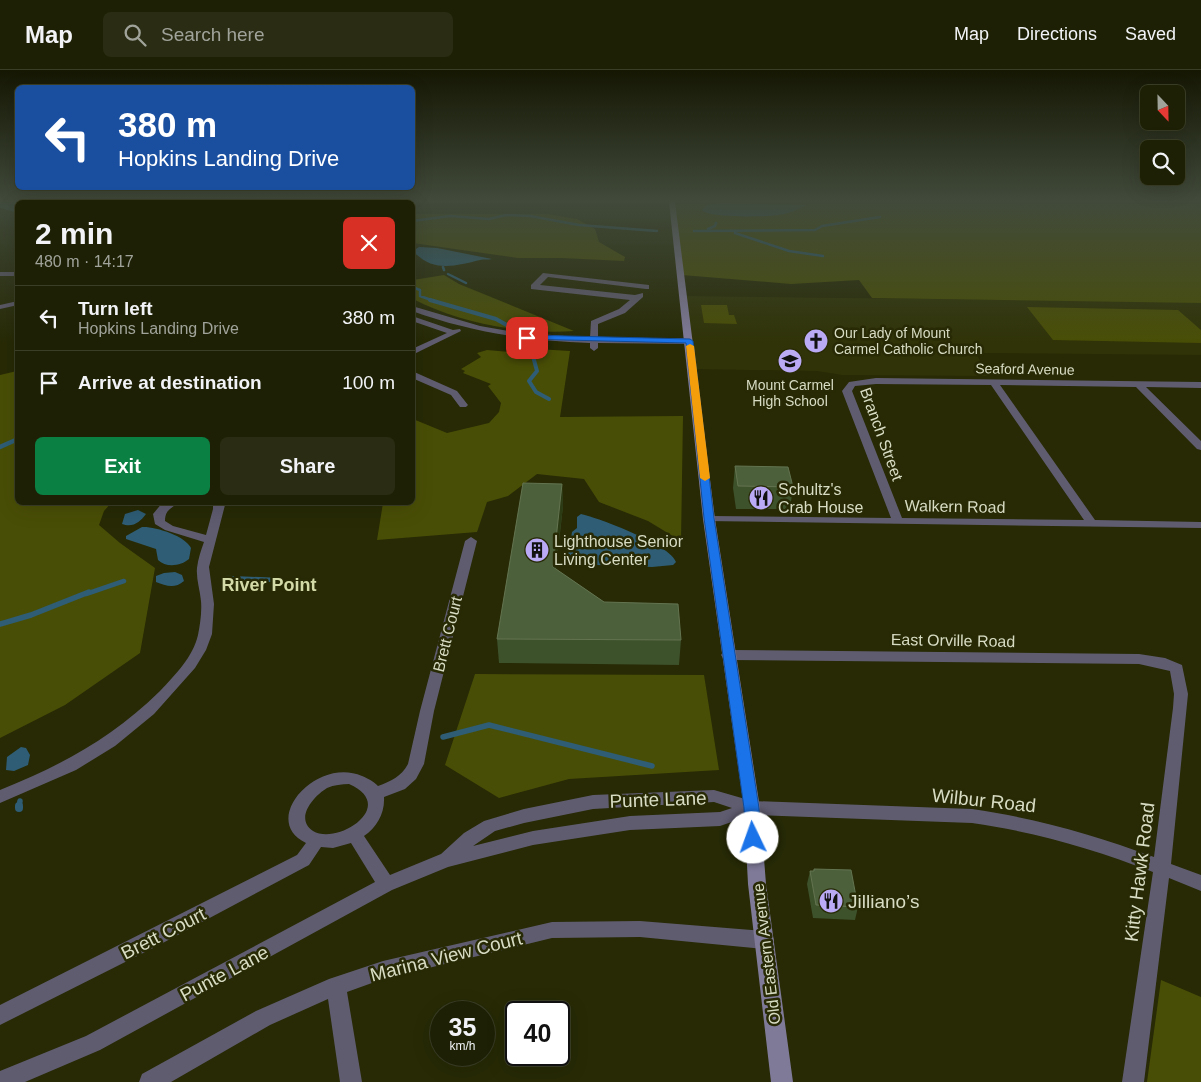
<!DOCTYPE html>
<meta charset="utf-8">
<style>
:root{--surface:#1d2004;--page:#2a2d13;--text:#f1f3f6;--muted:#a0a39a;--line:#3b3e26;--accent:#0b8043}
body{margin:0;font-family:Helvetica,sans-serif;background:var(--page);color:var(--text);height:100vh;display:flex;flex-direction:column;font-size:19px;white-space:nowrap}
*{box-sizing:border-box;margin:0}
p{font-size:16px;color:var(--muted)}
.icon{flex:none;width:28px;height:28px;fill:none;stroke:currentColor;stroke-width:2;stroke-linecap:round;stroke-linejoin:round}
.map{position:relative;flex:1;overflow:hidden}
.side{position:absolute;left:15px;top:130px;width:400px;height:305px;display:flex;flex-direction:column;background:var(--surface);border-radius:8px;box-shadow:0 5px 20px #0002,0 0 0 1px var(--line)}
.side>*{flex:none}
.guide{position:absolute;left:15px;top:15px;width:400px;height:105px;border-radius:8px;box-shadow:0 5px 20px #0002,0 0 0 1px var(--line);background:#1a4fa0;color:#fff;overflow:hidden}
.needle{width:32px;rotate:158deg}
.tools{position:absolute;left:1140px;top:15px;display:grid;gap:10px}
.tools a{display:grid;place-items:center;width:45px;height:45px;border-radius:8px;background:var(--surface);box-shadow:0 5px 20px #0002,0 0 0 1px var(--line);font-size:25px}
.speed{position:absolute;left:430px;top:931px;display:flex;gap:10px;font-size:25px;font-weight:700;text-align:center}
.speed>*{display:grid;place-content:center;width:65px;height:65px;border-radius:50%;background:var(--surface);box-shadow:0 5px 20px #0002,0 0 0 1px var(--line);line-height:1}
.speed small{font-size:12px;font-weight:400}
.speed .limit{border:2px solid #111;border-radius:8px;background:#fff;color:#111}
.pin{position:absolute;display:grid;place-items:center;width:42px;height:42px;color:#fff;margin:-21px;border-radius:10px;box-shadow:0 2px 8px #0006}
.me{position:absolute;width:55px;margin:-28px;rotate:357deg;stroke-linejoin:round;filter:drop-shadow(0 0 4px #0008)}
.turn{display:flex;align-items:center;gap:18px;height:105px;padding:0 20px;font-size:22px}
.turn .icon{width:65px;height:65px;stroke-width:2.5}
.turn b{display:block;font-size:35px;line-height:42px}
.round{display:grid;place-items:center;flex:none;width:52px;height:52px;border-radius:8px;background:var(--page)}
.summary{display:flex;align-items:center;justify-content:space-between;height:85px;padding:0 20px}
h1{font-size:30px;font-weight:700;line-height:38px}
.action{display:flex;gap:10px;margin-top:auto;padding:10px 20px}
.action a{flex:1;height:58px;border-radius:8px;background:var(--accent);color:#fff;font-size:20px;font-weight:700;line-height:58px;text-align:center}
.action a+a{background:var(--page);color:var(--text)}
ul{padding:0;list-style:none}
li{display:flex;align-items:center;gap:15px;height:65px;padding:0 20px;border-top:1px solid var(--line)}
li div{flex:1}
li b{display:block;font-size:19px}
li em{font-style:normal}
header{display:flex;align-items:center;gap:30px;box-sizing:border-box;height:70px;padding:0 25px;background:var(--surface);border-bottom:1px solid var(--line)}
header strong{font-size:24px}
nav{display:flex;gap:28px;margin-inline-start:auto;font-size:18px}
.search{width:350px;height:45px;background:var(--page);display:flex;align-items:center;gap:12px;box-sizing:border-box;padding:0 18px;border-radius:8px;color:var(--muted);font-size:19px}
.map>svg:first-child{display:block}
.built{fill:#303307}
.green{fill:#494e06}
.water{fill:#2e5d75}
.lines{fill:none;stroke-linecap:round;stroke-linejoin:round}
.stream-far4{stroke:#2e5d75;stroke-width:2.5}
.stream-far3{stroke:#2e5d75;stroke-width:4}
.stream-far2{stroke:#2e5d75;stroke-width:4.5}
.stream-far1{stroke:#2e5d75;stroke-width:5.5}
.stream{stroke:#2e5d75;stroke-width:8}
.street{fill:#605c70;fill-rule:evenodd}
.secondary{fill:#807a99;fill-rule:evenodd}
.wall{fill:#3d512b}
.shaded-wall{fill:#2d3b15}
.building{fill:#4d603c;stroke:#637451}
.route{fill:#1a73e8;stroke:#114b97}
.slow{fill:#f59e0b}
.labels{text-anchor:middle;stroke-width:5;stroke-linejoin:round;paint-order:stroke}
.far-poi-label{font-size:14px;fill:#d8dcc3;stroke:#272a05;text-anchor:start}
.far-street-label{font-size:14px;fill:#d8dcc3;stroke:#272a05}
.street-label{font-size:16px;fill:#d8dcc3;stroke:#272a05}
.poi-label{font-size:16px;fill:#d8dcc3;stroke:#272a05;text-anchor:start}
.neighbourhood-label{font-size:18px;font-weight:bold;fill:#d4daa7;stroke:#272a05}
.near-street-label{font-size:19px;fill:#d8dcc3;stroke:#272a05}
.near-poi-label{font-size:19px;fill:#d8dcc3;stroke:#272a05;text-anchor:start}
</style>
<header>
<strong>Map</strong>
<div class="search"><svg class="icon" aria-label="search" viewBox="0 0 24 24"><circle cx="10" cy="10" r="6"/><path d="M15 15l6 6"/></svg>Search here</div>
<nav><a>Map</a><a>Directions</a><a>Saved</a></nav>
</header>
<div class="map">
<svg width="1201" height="1012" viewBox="0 0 1201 1012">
<rect width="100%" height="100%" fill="#272a05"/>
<path class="built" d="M684,226L1201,232V285L976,283L988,306L842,305L817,301L692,299Z"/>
<path class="green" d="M672,132H1201V233L872,228L859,210L791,214L682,205Z
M413,144H548L577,149L595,159L599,172L625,187L624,191L562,188H518L413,173Z
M444,205L459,214L574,261C523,265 459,253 413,229V210Z
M701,235H727L729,245H734L737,254L704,253Z
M1027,237L1178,240L1201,260V273L1053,270Z
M537,279L570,281L560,347L683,346L681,471L648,451L599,432L584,409L537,404L508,426L487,432L477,462L377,470L383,433L412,432L413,349L447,363L489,353L499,342L501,333L488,316L491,314L463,303L465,301L461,299L481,287L477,283L487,280L520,283Z
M17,301L18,432L111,433L104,441L99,455L120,473L155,498L140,583L65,635L0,668V305Z
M475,604L704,605L719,700L569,709L499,728L445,695Z
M1161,910L1201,927V1012H1147Z"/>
<path class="water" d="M0,132H155H18L17,146H16L15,142L0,138Z
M721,133L807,135C799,139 788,144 778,145C766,147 708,148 702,140L706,135Z
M419,177L437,178L492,189C488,190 484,189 480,190C455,196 433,203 413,181Z
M138,440L146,444C140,452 133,458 122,454L125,444Z
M581,444C599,448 671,475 676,492L673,495L652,497L571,494L568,486L572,462L577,458V447Z
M142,457C154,456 186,466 191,478L189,489C181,496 166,498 158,490L156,479L126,469V466Z
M175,502L182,505L184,511C175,519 166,516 156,512V506L164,503Z
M21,677L26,678L30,685L28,695L14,701L6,700L7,687Z"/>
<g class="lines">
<path class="stream-far4" d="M412,151L450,146L489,149L506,145L530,146L579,155L657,161
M708,159L715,156L716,153
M694,161L815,160L822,156L880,147
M735,163L789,181L823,186
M412,179H415
M443,197L444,200
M448,204L466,213
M412,217L420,220V226L434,231"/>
<path class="stream-far3" d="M430,230L496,249L512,258
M526,276L531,279L537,301L529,311L536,322L549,329"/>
<path class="stream-far2" d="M0,377L18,369
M227,508L276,510
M86,524L124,511"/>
<path class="stream-far1" d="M0,554L31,545L89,522
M443,667L489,655L652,696
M19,737L20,731"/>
<path class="stream" d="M19,738V736"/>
<path class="street" d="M0,202H18V206H0Z
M543,203L649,215V219H646L548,207L540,215L635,225L643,223V227L625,243L598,254V268H689L693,271L689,274L598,273V278L594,281L590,278V273C529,271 470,262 412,241V236L480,256L514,262L590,268L591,251L619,239L630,230L531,219V215Z
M18,231V235L0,239V235Z
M412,246L453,260L460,259L461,261L412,285V279L447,263L412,251Z
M412,301L457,321L468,335L466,337H460L451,325L412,308Z
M876,308L1201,312V318L1146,317L1201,371V380L1197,379L1136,317L1000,315L1095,450L1201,452V458L705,451L703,449L705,447L709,446L891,448L842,321L849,312ZM876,314L991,315L1084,450L902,448L852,321L855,316Z
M163,432H178C172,439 165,439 165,451L173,456L206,465L213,439V436L209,432H223L225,435L209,497L214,534L212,564L206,580L195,598L154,644L115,676L76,700L0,733V720C62,695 112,668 160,621C175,605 193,587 198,565C200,555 202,542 201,531C200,520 196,509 197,498C198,489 201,480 204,472L165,460L155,454L153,444Z
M471,467L477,471L434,641L424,694L416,709L405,719L384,727C385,743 377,757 364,766L390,805L441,784L464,763L484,751L524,739L593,725L714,720L752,731L972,739C1035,748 1095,765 1154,787L1173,638L1174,624L1170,601L1139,594L728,590L723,588L721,585L723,582L728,580L1139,584L1165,588L1182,595L1188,624L1171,794L1201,805V821L1169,808L1144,1012H1122L1153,802C1094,779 1035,762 972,753L752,745L720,756L630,760L533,775L448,797L392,820L100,980L25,1012H0V1001L86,966L375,812L351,773L333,778L321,777L309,795L159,875L0,955V935L297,785L306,773C259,751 316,686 362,706C369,709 373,711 378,716C391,711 401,707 408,694L420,641L465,471ZM349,714C399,736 337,776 313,761C294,748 314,726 327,718C334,715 342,714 349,714ZM714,732L732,738L720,742L630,746L533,761L473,776L495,761L524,753L593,739Z
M640,851L765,861L772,864L774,870L772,876L765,879L640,867L552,868L383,909L347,922L362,1012H340L328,929L270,955L171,1012H139L142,1004L256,941L329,909L383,891L552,852Z"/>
<path class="secondary" d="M669,132H675L715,449L760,738L766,814L793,1012H771L748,814L744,738L703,449Z"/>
</g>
<path class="wall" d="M735,396L793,417L790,439H736L733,418Z
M562,414L563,436L556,499L604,532L681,570L679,595L499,593L497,569Z
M814,799L858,837L855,850L813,848L807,814L810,801H813Z"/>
<path class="shaded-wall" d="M562,414L563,436L553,521V497Z"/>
<path class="building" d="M735,396L788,397L793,417L738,416Z
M523,413L562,414L553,497L604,532L678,534L681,570L497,569Z
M814,799L851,800L858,837L816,835L810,801H814Z"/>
<linearGradient id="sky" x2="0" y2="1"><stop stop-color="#151703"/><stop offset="0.48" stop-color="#414a3b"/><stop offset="1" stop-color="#414a3b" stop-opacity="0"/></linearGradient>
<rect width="1201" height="273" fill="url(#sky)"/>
<path class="route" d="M527,265L690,269L693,271L714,448L759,738L761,768L759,772L753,774L748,772L745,768L744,738L704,448L686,273L524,269V266Z"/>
<path class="slow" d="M690,274L694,276L710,408L705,411L700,408L686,276Z"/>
<defs>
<symbol id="church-disc" viewBox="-11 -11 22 22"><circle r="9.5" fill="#baaaf6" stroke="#272a05"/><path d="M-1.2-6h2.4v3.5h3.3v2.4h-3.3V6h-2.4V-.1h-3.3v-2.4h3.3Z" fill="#111"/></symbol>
<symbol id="school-disc" viewBox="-11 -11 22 22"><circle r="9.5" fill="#baaaf6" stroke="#272a05"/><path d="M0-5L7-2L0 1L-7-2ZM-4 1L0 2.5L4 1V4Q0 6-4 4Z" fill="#111"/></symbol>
<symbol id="restaurant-disc" viewBox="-11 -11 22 22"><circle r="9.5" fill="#baaaf6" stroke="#272a05"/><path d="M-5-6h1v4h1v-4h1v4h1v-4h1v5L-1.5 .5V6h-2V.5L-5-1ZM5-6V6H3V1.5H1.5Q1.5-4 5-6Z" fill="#111"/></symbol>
<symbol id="building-disc" viewBox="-11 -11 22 22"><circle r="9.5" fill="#baaaf6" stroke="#272a05"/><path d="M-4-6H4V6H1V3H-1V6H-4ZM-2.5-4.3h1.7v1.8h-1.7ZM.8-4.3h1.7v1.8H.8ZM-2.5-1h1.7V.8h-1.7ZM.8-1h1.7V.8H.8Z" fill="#111"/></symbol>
</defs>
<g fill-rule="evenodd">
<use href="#church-disc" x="802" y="257" width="28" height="28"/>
<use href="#school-disc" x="776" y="277" width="28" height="28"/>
<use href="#restaurant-disc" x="747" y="414" width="28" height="28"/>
<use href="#building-disc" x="523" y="466" width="28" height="28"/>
<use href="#restaurant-disc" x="817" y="817" width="28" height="28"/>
</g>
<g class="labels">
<g class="far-poi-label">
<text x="834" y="268">Our Lady of Mount<tspan x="834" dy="16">Carmel Catholic Church</tspan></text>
<text x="790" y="320" text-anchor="middle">Mount Carmel<tspan x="790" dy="16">High School</tspan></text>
</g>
<g class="far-street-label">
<text transform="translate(1025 299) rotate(1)" y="5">Seaford Avenue</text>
</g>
<g class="street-label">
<text transform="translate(882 364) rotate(70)" y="6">Branch Street</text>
<text transform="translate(955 436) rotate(1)" y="6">Walkern Road</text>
<text transform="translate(447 564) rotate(-76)" y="6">Brett Court</text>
<text transform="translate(953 570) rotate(1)" y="6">East Orville Road</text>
<text transform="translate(766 884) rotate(-97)" y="6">Old Eastern Avenue</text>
</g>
<g class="poi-label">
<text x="778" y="425">Schultz's<tspan x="778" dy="18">Crab House</tspan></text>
<text x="554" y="477">Lighthouse Senior<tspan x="554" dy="18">Living Center</tspan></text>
</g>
<g class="neighbourhood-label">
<text x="269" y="521">River Point</text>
</g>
<g class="near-street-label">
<text transform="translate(658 729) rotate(-2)" y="7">Punte Lane</text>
<text transform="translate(984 730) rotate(6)" y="7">Wilbur Road</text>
<text transform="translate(1139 802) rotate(-83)" y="7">Kitty Hawk Road</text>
<text transform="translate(163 863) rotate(-27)" y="7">Brett Court</text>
<text transform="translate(446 886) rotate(-14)" y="7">Marina View Court</text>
<text transform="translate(224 903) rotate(-28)" y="7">Punte Lane</text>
</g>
<g class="near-poi-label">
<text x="848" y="838">Jilliano’s</text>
</g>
</g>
</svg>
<div class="tools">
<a><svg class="needle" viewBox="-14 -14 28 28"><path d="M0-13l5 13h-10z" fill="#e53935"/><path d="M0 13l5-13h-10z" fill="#a0a39a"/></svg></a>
<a><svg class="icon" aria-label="search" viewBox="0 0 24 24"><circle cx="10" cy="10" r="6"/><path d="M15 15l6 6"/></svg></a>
</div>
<div class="speed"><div>35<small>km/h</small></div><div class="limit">40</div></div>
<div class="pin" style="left:527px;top:268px;background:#d93025"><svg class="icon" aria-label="arrive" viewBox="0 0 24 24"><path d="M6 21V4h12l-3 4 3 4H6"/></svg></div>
<svg class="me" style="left:753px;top:768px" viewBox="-20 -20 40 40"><circle r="19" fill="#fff"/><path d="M0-13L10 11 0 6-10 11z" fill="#1a73e8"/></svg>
<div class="guide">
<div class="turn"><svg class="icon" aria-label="left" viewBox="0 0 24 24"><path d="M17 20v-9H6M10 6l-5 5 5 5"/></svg><div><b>380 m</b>Hopkins Landing Drive</div></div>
</div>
<section class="side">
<div class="summary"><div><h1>2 min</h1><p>480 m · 14:17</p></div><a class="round" style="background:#d93025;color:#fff"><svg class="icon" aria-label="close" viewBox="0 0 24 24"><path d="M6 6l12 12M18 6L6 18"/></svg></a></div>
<ul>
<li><svg class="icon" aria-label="left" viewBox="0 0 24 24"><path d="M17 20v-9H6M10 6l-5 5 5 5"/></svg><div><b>Turn left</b><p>Hopkins Landing Drive</p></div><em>380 m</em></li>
<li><svg class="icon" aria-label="arrive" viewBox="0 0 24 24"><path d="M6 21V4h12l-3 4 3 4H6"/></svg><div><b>Arrive at destination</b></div><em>100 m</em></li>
</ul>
<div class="action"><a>Exit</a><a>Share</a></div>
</section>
</div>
